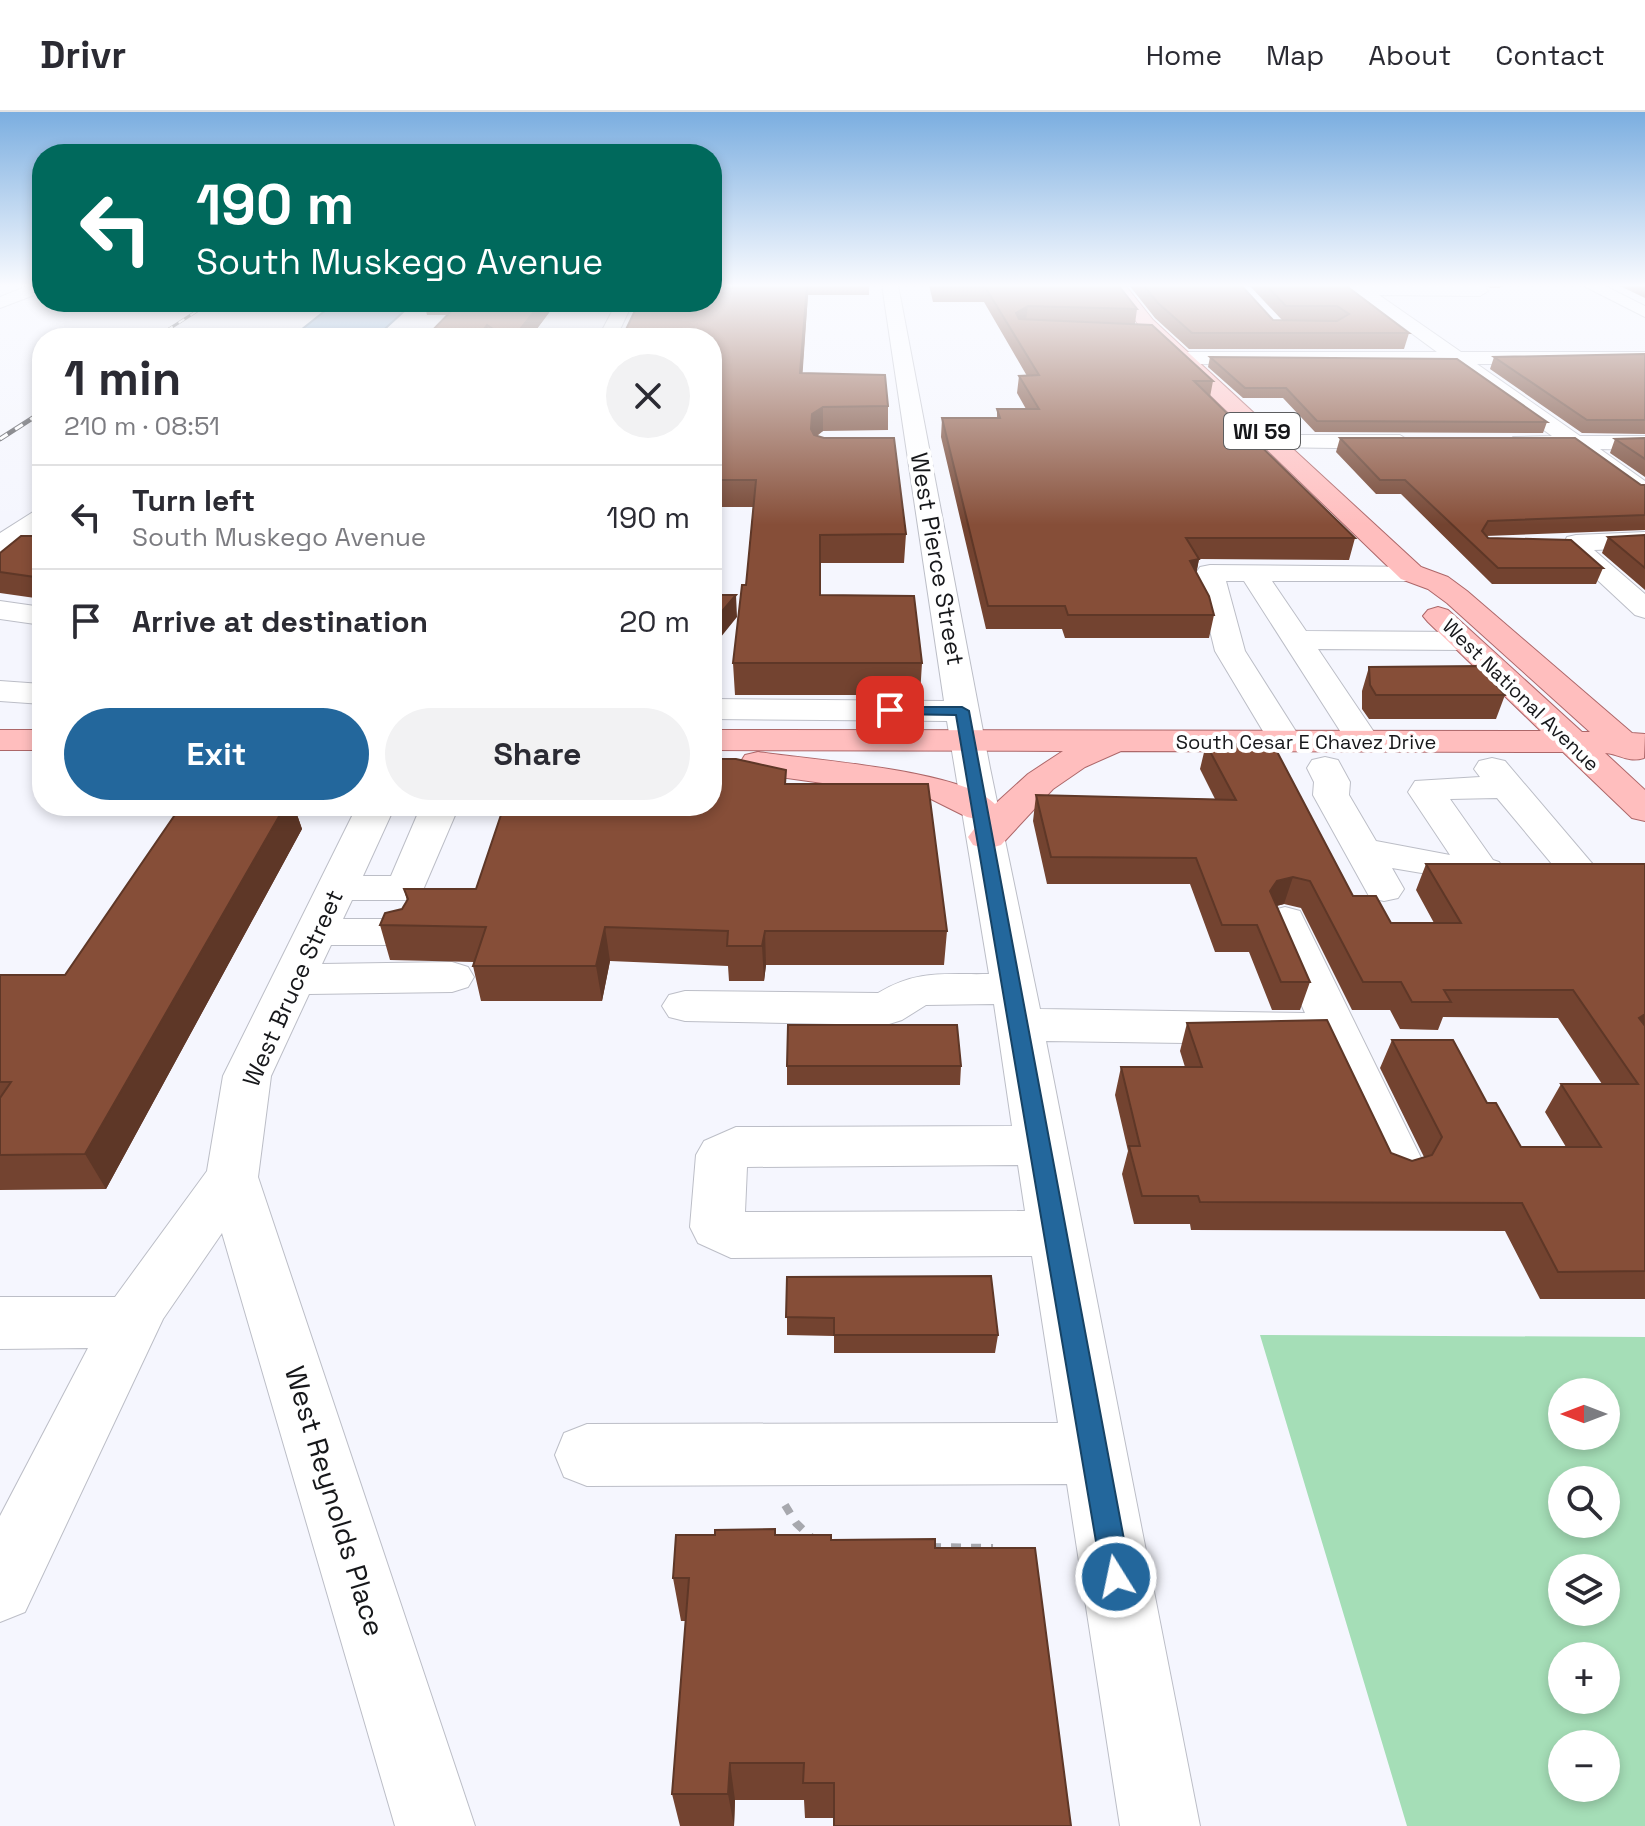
<!DOCTYPE html>
<meta charset="utf-8">
<style>
:root{--surface:#fff;--page:#f2f2f3;--text:#2b2b33;--muted:#7c7c81;--line:#e1e1e2;--accent:#23679c}
body{margin:0;font-family:"Space Grotesk",sans-serif;background:var(--page);color:var(--text);height:100vh;display:flex;flex-direction:column;font-size:30px;white-space:nowrap}
*{box-sizing:border-box;margin:0}
p{font-size:26px;color:var(--muted)}
.icon{flex:none;width:44px;height:44px;fill:none;stroke:currentColor;stroke-width:2;stroke-linecap:round;stroke-linejoin:round}
.map{position:relative;flex:1;overflow:hidden}
.panel{position:absolute;left:32px;top:216px;width:690px;height:488px;display:flex;flex-direction:column;background:var(--surface);border-radius:32px;box-shadow:0 4px 12px #0003}
.panel>*{flex:none}
.top-card{position:absolute;left:32px;top:32px;width:690px;height:168px;border-radius:32px;box-shadow:0 4px 12px #0003;background:#00695c;color:#fff;overflow:hidden}
.needle{width:52px;rotate:270deg}
.tools{position:absolute;left:1548px;top:1266px;display:grid;gap:16px}
.tools a{display:grid;place-items:center;width:72px;height:72px;border-radius:50%;background:var(--surface);box-shadow:0 4px 12px #0003;font-size:40px}
.pin{position:absolute;display:grid;place-items:center;width:68px;height:68px;color:#fff;margin:-34px;border-radius:16px;box-shadow:0 4px 12px #0006}
.me{position:absolute;width:88px;margin:-44px;rotate:350deg;stroke-linejoin:round;filter:drop-shadow(0 0 6px #0008)}
.turn{display:flex;align-items:center;gap:28px;height:168px;padding:0 32px;font-size:36px}
.turn .icon{width:104px;height:104px;stroke-width:2.5}
.turn b{display:block;font-size:56px;line-height:68px}
.round{display:grid;place-items:center;flex:none;width:84px;height:84px;border-radius:42px;background:var(--page)}
.summary{display:flex;align-items:center;justify-content:space-between;height:136px;padding:0 32px}
h1{font-size:48px;font-weight:600;line-height:60px}
.action{display:flex;gap:16px;margin-top:auto;padding:16px 32px}
.action a{flex:1;height:92px;border-radius:48px;background:var(--accent);color:#fff;font-size:32px;font-weight:600;line-height:92px;text-align:center}
.action a+a{background:var(--page);color:var(--text)}
ul{padding:0;list-style:none}
li{display:flex;align-items:center;gap:24px;height:104px;padding:0 32px;border-top:2px solid var(--line)}
li div{flex:1}
li b{display:block;font-size:30px}
li em{font-style:normal}
header{display:flex;align-items:center;gap:48px;box-sizing:border-box;height:112px;padding:0 40px;background:var(--surface);border-bottom:2px solid var(--line)}
header strong{font-size:38px}
nav{display:flex;gap:44px;margin-inline-start:auto;font-size:28px}
.map>svg:first-child{display:block}
.green{fill:#a5deb7;fill-rule:evenodd}
.water{fill:#78a6d3;stroke:#5b7b9c;stroke-width:2}
.lines{fill:none;stroke-linecap:round;stroke-linejoin:round}
.minor-casing{stroke:#bcbec7;stroke-width:2}
.major-casing{stroke:#ad6769;stroke-width:2}
.path{stroke:#a7a8ae;stroke-width:8;stroke-dasharray:10 10;stroke-linecap:butt}
.minor{fill:#fff;fill-rule:evenodd}
.major{fill:#ffbebe;fill-rule:evenodd}
.rail-far1-casing{stroke:#47484d;stroke-width:3}
.rail-casing{stroke:#47484d;stroke-width:5}
.rail-far1{stroke:#fff;stroke-width:2;stroke-dasharray:7;stroke-linecap:butt}
.rail{stroke:#fff;stroke-width:3;stroke-dasharray:9;stroke-linecap:butt}
.wall{fill:#734330}
.shaded-wall{fill:#5e3727}
.building{fill:#864e38;stroke:#5e3727;stroke-width:2}
.route{fill:#23679c;stroke:#174365;stroke-width:2}
.labels{text-anchor:middle;stroke-width:8;stroke-linejoin:round;paint-order:stroke}
.far-street-label{font-size:20px;fill:#16171a;stroke:#fff}
.shield{fill:#fff;stroke:#5c5d5f;stroke-width:2}
.shield-label{font-size:22px;font-weight:bold;fill:#16171a}
.street-label{font-size:24px;fill:#16171a;stroke:#fff}
.near-street-label{font-size:28px;fill:#16171a;stroke:#fff}
</style>
<header>
<strong>Drivr</strong>
<nav><a>Home</a><a>Map</a><a>About</a><a>Contact</a></nav>
</header>
<div class="map">
<svg width="1645" height="1714" viewBox="0 0 1645 1714">
<rect width="100%" height="100%" fill="#f5f6fe"/>
<path class="green" d="M1260,1223L1645,1225V1714H1407ZM1562,1280H1606V1324H1562ZM1562,1368H1606V1412H1562ZM1562,1456H1606V1500H1562ZM1562,1544H1606V1588H1562ZM1562,1632H1606V1676H1562Z"/>
<path class="water" d="M336,190H414L375,226H291Z"/>
<g class="lines">
<defs>
<path id="minor" d="M30,173H42V180L0,196V185Z
M882,173H898L990,656L1040,897L1305,901L1264,808L1270,799L1285,795L1300,799L1425,1054L1417,1068L1399,1074L1381,1068L1319,933L1046,929L1200,1714H1120L1067,1372L587,1374L564,1365L555,1343L564,1321L587,1312L1058,1311L1032,1144L731,1146L698,1131L690,1115L696,1043L704,1029L736,1015L1012,1014L994,892L926,893L902,908L886,913L685,909L669,905L662,894L669,883L685,879L878,881C918,857 944,863 989,862L947,609L712,607V587L944,589ZM1018,1053L1025,1099L745,1100L747,1055Z
M1346,173H1482L1488,179L1480,184L1379,183L1461,240H1645V252H1477L1580,324H1645V338L1600,337L1645,369V387L1636,385L1570,337L1513,335L1510,330L1513,325L1552,324L1452,252H1184L1175,246L1184,240H1437Z
M1582,173H1603L1645,194V205Z
M617,190H633L616,226H598Z
M1274,323H1400L1411,330L1400,337L1266,335L1263,330L1266,325Z
M42,397V416L9,439L0,441V421L33,400Z
M1645,420V436L1594,438L1645,482V506L1635,503L1562,435L1567,425L1576,423Z
M1210,453L1421,455L1425,461L1421,467L1411,469H1272L1306,519L1463,520L1474,523L1478,529L1474,535L1463,538L1318,537L1380,629L1375,636L1363,639L1351,636L1244,469H1226L1245,539L1302,629L1297,636L1285,639L1273,636L1215,539L1196,461L1200,455Z
M0,489L42,495V513L0,507Z
M0,569L42,572V592L0,589Z
M1325,645L1338,648L1350,670L1349,683L1376,729L1450,743L1408,680L1415,669L1480,665L1474,657L1479,649L1492,646L1505,649L1596,756L1590,764L1576,768L1562,764L1497,686L1450,687L1493,748L1499,750L1505,758L1499,766L1469,769L1392,756L1404,777L1398,786L1384,789L1370,786L1313,683L1314,670L1307,656L1312,648Z
M357,694H395L363,764H391L421,694H459L420,785L406,788H352L343,807H394L409,810L415,820L409,830L394,833H331L322,852L452,850L468,855L474,865L468,875L452,880L309,882L271,964L258,1065L475,1714H395L222,1121L163,1207L25,1500L0,1510V1404L88,1236L0,1237V1185H115L207,1059L223,964Z"/>
<path id="major" d="M1109,173H1125L1153,208L1421,455L1448,465L1467,479L1632,621L1645,622L1644,646C1627,651 1620,642 1605,641L1645,678V709L1632,706L1563,640L1121,639L1085,655L1053,677L1001,733L987,737L973,733L968,725L981,708L967,705L929,686L758,662L745,659L740,651L745,643L758,640C811,648 962,658 995,692L1028,662L1063,639L712,638V618L1541,619L1428,510L1423,504L1428,498L1438,495L1448,498L1582,620H1590L1447,491L1428,477L1401,467L1141,216Z
M0,618H42V638H0Z"/>
</defs>
<use href="#minor" class="minor-casing"/>
<use href="#major" class="major-casing"/>
<path class="path" d="M785,1393L796,1411L814,1428
M931,1435L993,1436"/>
<use href="#minor" class="minor"/>
<use href="#major" class="major"/>
<defs>
<path id="rail-far1" d="M155,226L211,190"/>
<path id="rail" d="M0,327L42,300"/>
</defs>
<use href="#rail-far1" class="rail-far1-casing"/>
<use href="#rail" class="rail-casing"/>
<use href="#rail-far1" class="rail-far1"/>
<use href="#rail" class="rail"/>
</g>
<path class="wall" d="M712,173H869V183H808L802,261L888,294V318L823,319L817,324L906,422L904,451H820V483L922,551L920,583H735L733,551L746,473L753,395H712Z
M929,173H1118L1137,197L1135,212L1213,269L1210,285L1355,426L1349,448L1199,447L1196,461L1214,503L1209,526H1065L1062,517H986L941,325L942,306H997V297H1026L1017,281L1019,264H1027L984,190H933Z
M1129,173H1241L1273,208H1282L1249,173H1346L1409,221L1404,237H1189L1155,206Z
M1486,173H1501L1500,176H1490Z
M1618,173H1645V186Z
M424,190H557L530,226H425L447,203H427Z
M1645,242V322L1582,321L1490,257L1494,245Z
M1210,245L1547,310L1543,321L1315,320L1283,286H1243L1208,255Z
M1340,326L1645,373V418L1486,424L1488,426L1603,456L1596,472H1492L1401,382H1376L1336,340Z
M1645,326V365L1610,341L1615,327Z
M42,420V487L0,481V441L37,424Z
M1645,423V478L1602,441L1608,425Z
M1369,555L1505,583L1496,607H1369L1362,597V579Z
M1206,632L1353,784L1391,811H1434L1416,778L1426,752H1645V1187H1540L1505,1119L1191,1118L1190,1112H1134L1122,1062L1128,1039L1115,983L1121,955H1185L1180,939L1187,911L1391,1041L1412,1049L1424,1045L1380,956L1392,928L1487,991L1521,1035H1566L1545,1000L1561,972H1602L1558,906L1443,905L1438,918L1400,917L1390,898H1352L1301,796L1284,792L1276,794L1310,870L1300,898H1272L1249,840H1215L1190,772H1047L1033,709L1036,683L1215,687L1200,657Z
M787,672L947,819L944,853H766L764,869H729L728,854L610,849L602,889H481L473,854L474,850L390,848L380,813L402,797L407,789L404,777H476L571,698L634,697Z
M181,694H294L302,717L106,1077L0,1078V863H65Z
M787,954H961L960,973H787Z
M787,1165L998,1223L995,1241H834V1224L787,1223Z
M776,1423L935,1436L1071,1714H833V1706H805L804,1688H735L734,1714H680L672,1682L686,1509H681L673,1466Z"/>
<path class="shaded-wall" d="M807,173L808,183L801,284L800,261Z
M542,190H557L530,226H513Z
M1028,194L1026,209L1014,216L1016,201Z
M487,213L490,226H477Z
M823,295V319L812,326L811,317L812,302Z
M1199,447L1195,469L1190,449Z
M736,483L737,505L712,536V511Z
M285,694H294L302,717L106,1077L85,1042Z
M557,694H570L571,699L556,698Z
M1293,765L1284,792L1269,796L1270,779L1277,769Z
M605,815L610,849L602,889L596,854Z
M765,819L766,853L764,869L762,834Z
M1645,902V917L1639,906Z
M730,1651L735,1688L734,1714L728,1682Z"/>
<path class="building" d="M712,173H807L800,261L885,263L888,294L823,295L812,302L811,317L814,323L824,326H894L906,422L820,423V483L914,484L922,551H733L742,473H746L756,368H712V226H622L639,190H712Z
M934,173H1118L1137,197L1028,194L1016,201L1019,207L1152,213L1213,269H1194L1355,426H1186L1199,447L1190,449L1209,484L1214,503H1068L1065,494H988L942,306H1000L997,297H1039L1019,264L1039,263L985,175H934Z
M1143,173H1241L1273,208L1337,209L1349,202L1337,194H1286L1266,173H1345L1409,221H1192L1158,191Z
M460,190H542L513,226H507L487,213L477,226H425Z
M1645,242V308H1587L1494,245Z
M1210,245L1457,247L1547,310L1317,309L1286,276H1245Z
M1340,326H1575L1641,373H1645V403L1488,409L1482,419L1488,426L1571,428L1603,456H1498L1405,368H1380Z
M1645,326V347L1615,327Z
M42,420V466L0,460V441L21,424H37Z
M1645,423V456L1608,425Z
M712,483H736L712,511Z
M1480,554L1505,583H1376L1370,573L1369,555Z
M1206,632H1273L1353,784H1376L1391,811H1461L1426,752H1645V902L1639,906L1645,914V1159L1558,1160L1522,1091L1200,1090L1198,1084H1142L1129,1034H1140L1121,955H1202L1187,911L1327,908L1391,1041L1412,1049L1432,1043L1442,1025L1392,928H1453L1487,991H1496L1521,1035H1601L1561,972H1638L1573,878H1444L1451,890H1412L1401,870H1363L1310,769L1293,765L1277,769L1270,779L1310,870H1281L1257,813H1222L1196,746L1051,745L1036,683L1236,688Z
M712,647H736L786,658L785,672H928L947,819H765L762,834H727L728,819L605,815L596,854H473L486,815L380,813L385,801L402,797L408,787L404,777H476L504,694H557L556,698L634,697L639,694H712Z
M181,694H285L85,1042L0,1043V986L11,970H0V863H65Z
M788,913H957L961,954H787Z
M991,1164L998,1223H834V1206L786,1205L787,1165Z
M775,1417V1423H831V1428L935,1427V1436H1035L1071,1714H834V1671H803L804,1651H730L728,1682H672L689,1466H673L676,1423H715V1418Z"/>
<linearGradient id="sky" x2="0" y2="1"><stop stop-color="#7baee0"/><stop offset="0.42" stop-color="#fafbff"/><stop offset="1" stop-color="#fafbff" stop-opacity="0"/></linearGradient>
<rect width="1645" height="413" fill="url(#sky)"/>
<path class="route" d="M885,595H962L969,599L1131,1465L1126,1476L1116,1480L1106,1476L1102,1465L956,603L890,602L883,598Z"/>
<g class="labels">
<g class="far-street-label">
<text transform="translate(1521 583) rotate(44)" y="7">West National Avenue</text>
<text x="1306" y="637">South Cesar E Chavez Drive</text>
</g>
<rect class="shield" x="1224" y="301" width="76" height="36" rx="6"/>
<g class="shield-label">
<text x="1262" y="327">WI 59</text>
</g>
<g class="street-label">
<text transform="translate(937 447) rotate(80)" y="8">West Pierce Street</text>
<text transform="translate(293 876) rotate(-66)" y="8">West Bruce Street</text>
</g>
<g class="near-street-label">
<text transform="translate(335 1389) rotate(73)" y="10">West Reynolds Place</text>
</g>
</g>
</svg>
<div class="tools">
<a><svg class="needle" viewBox="-14 -14 28 28"><path d="M0-13l5 13h-10z" fill="#e53935"/><path d="M0 13l5-13h-10z" fill="#7c7c81"/></svg></a>
<a><svg class="icon" aria-label="search" viewBox="0 0 24 24"><circle cx="10" cy="10" r="6"/><path d="M15 15l6 6"/></svg></a>
<a><svg class="icon" aria-label="layers" viewBox="0 0 24 24"><path d="M12 4l9 5-9 5-9-5zM3 14l9 5 9-5"/></svg></a>
<a>+</a>
<a>−</a>
</div>
<div class="pin" style="left:890px;top:598px;background:#d93025"><svg class="icon" aria-label="arrive" viewBox="0 0 24 24"><path d="M6 21V4h12l-3 4 3 4H6"/></svg></div>
<svg class="me" style="left:1116px;top:1465px" viewBox="-20 -20 40 40"><circle r="17" fill="#23679c" stroke="#fff" stroke-width="3"/><path d="M0-11L8 9 0 5-8 9z" fill="#fff"/></svg>
<div class="top-card">
<div class="turn"><svg class="icon" aria-label="left" viewBox="0 0 24 24"><path d="M17 20v-9H6M10 6l-5 5 5 5"/></svg><div><b>190 m</b>South Muskego Avenue</div></div>
</div>
<section class="panel">
<div class="summary"><div><h1>1 min</h1><p>210 m · 08:51</p></div><a class="round"><svg class="icon" aria-label="close" viewBox="0 0 24 24"><path d="M6 6l12 12M18 6L6 18"/></svg></a></div>
<ul>
<li><svg class="icon" aria-label="left" viewBox="0 0 24 24"><path d="M17 20v-9H6M10 6l-5 5 5 5"/></svg><div><b>Turn left</b><p>South Muskego Avenue</p></div><em>190 m</em></li>
<li><svg class="icon" aria-label="arrive" viewBox="0 0 24 24"><path d="M6 21V4h12l-3 4 3 4H6"/></svg><div><b>Arrive at destination</b></div><em>20 m</em></li>
</ul>
<div class="action"><a>Exit</a><a>Share</a></div>
</section>
</div>
